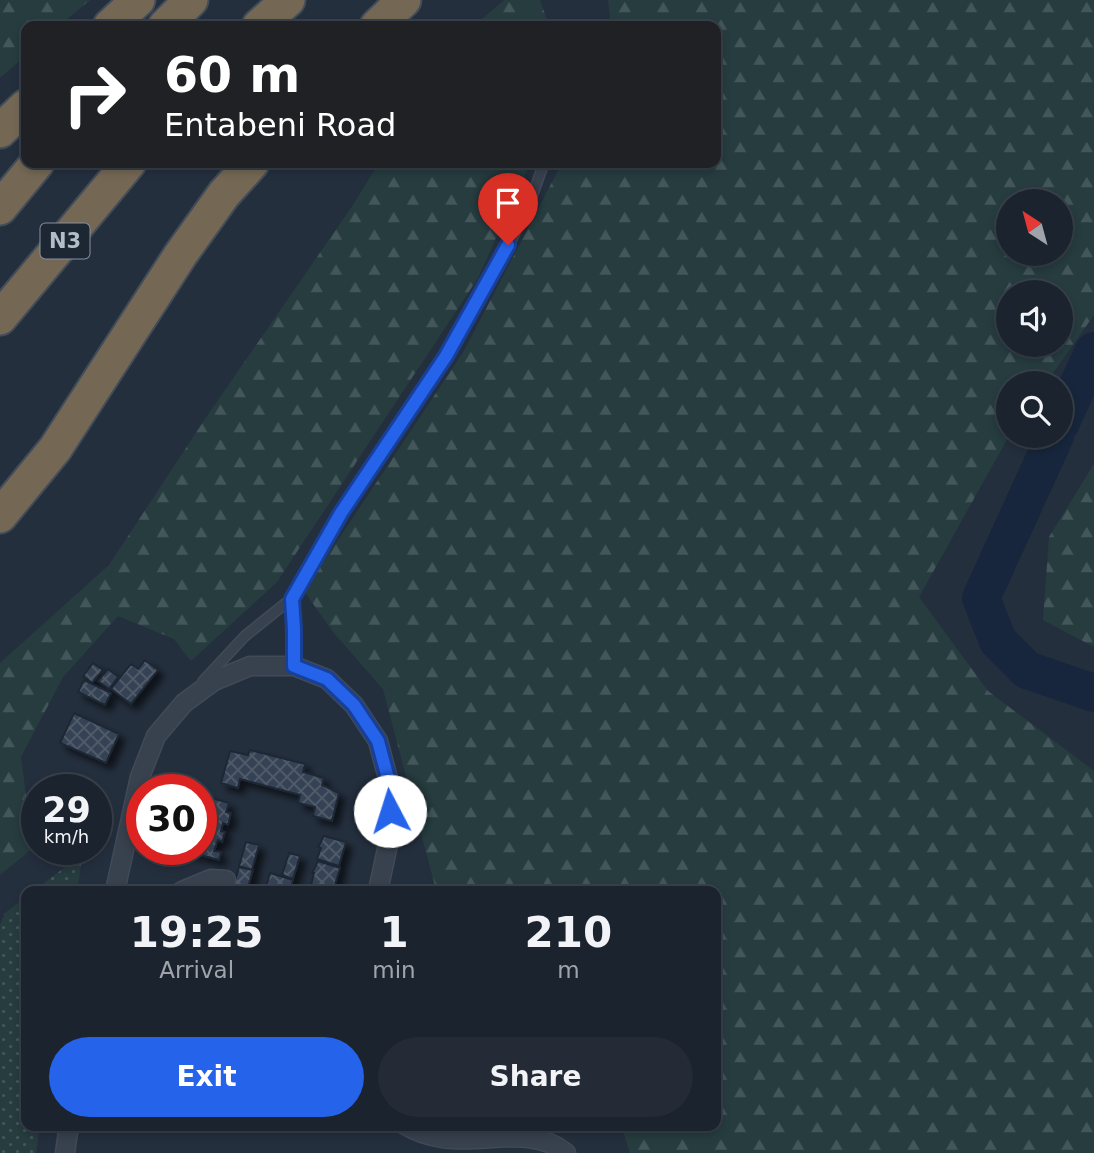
<!DOCTYPE html>
<style>
:root{--surface:#1b232e;--page:#242b36;--text:#f1f3f6;--muted:#a0a4aa;--line:#39404a;--accent:#2563eb}
body{margin:0;font-family:"DejaVu Sans",sans-serif;background:var(--page);color:var(--text);height:100vh;display:flex;flex-direction:column;font-size:26px;white-space:nowrap}
*{box-sizing:border-box;margin:0}
p{font-size:23px;color:var(--muted)}
.icon{flex:none;width:38px;height:38px;fill:none;stroke:currentColor;stroke-width:2;stroke-linecap:round;stroke-linejoin:round}
.map{position:relative;flex:1;overflow:hidden}
.side{position:absolute;left:21px;top:886px;width:700px;height:245px;display:flex;flex-direction:column;background:var(--surface);border-radius:14px;box-shadow:0 4px 10px #0003,0 0 0 2px var(--line)}
.side>*{flex:none}
.guide{position:absolute;left:21px;top:21px;width:700px;height:147px;border-radius:14px;box-shadow:0 4px 10px #0003,0 0 0 2px var(--line);background:#202124;color:#fff;overflow:hidden}
.needle{width:46px;rotate:324deg}
.controls{position:absolute;left:996px;top:189px;display:grid;gap:14px}
.controls a{display:grid;place-items:center;width:77px;height:77px;border-radius:50%;background:var(--surface);box-shadow:0 4px 10px #0003,0 0 0 2px var(--line);font-size:35px}
.speed{position:absolute;left:21px;top:774px;display:flex;gap:14px;font-size:35px;font-weight:700;text-align:center}
.speed>*{display:grid;place-content:center;width:91px;height:91px;border-radius:50%;background:var(--surface);box-shadow:0 4px 10px #0003,0 0 0 2px var(--line);line-height:1}
.speed small{font-size:18px;font-weight:400}
.speed .limit{border:10px solid #d22;background:#fff;color:#111}
.pin{position:absolute;display:grid;place-items:center;width:60px;height:60px;color:#fff;margin:-72px -30px;border-radius:50% 50% 50% 0;rotate:-45deg;box-shadow:0 0 7px #0007}
.pin .icon{rotate:45deg}
.me{position:absolute;width:77px;margin:-38px;rotate:355deg;stroke-linejoin:round;filter:drop-shadow(0 0 5px #0008)}
.turn{display:flex;align-items:center;gap:24px;height:147px;padding:0 28px;font-size:32px}
.turn .icon{width:91px;height:91px;stroke-width:2.5}
.turn b{display:block;font-size:49px;line-height:60px}
.eta{display:flex;justify-content:space-evenly;align-items:center;height:119px;text-align:center}
.eta b{font-size:42px;font-weight:600;line-height:49px}
.cta{display:flex;gap:14px;margin-top:auto;padding:14px 28px}
.cta a{flex:1;height:80px;border-radius:42px;background:var(--accent);color:#fff;font-size:28px;font-weight:600;line-height:80px;text-align:center}
.cta a+a{background:var(--page);color:var(--text)}
.map>svg:first-child{display:block}
.grass{fill:url(#grass-dots)}
.forest{fill:url(#forest-firs);fill-rule:evenodd}
.lines{fill:none;stroke-linecap:round;stroke-linejoin:round}
.river{stroke:#17263c;stroke-width:38}
.building{fill:url(#building-cross-hatch);stroke:#1f2835;stroke-width:2;filter:url(#shadow)}
.lane-casing{stroke:#414a57;stroke-width:12}
.street-casing{stroke:#414a57;stroke-width:21}
.highway-casing{stroke:#434c59;stroke-width:37}
.lane{stroke:#38414e;stroke-width:9}
.street{stroke:#38414e;stroke-width:18}
.highway{stroke:#746855;stroke-width:33}
.route-casing{stroke:#184099;stroke-width:18}
.route{stroke:#2563eb;stroke-width:12}
.labels{text-anchor:middle;stroke-width:7;stroke-linejoin:round;paint-order:stroke}
.shield{fill:#1d2633;stroke:#878f9c;stroke-width:2}
.shield-label{font-size:21px;font-weight:bold;fill:#b4bcc9}
</style>
<div class="map">
<svg width="1094" height="1153" viewBox="0 0 1094 1153">
<defs>
<pattern id="grass-dots" width="8" height="8" patternUnits="userSpaceOnUse" patternTransform="scale(1.75)"><rect width="8" height="8" fill="#263c3f"/><path d="M2 2h.1M6 6h.1" fill="none" stroke="#435659" stroke-width="1.8" stroke-linecap="round"/></pattern>
<pattern id="forest-firs" width="22" height="20" patternUnits="userSpaceOnUse" patternTransform="scale(1.75)"><rect width="22" height="20" fill="#263c3f"/><path d="M5 1l3.5 6h-7zM16 11l3.5 6h-7z" fill="#435659"/></pattern>
<pattern id="building-cross-hatch" width="8" height="8" patternUnits="userSpaceOnUse" patternTransform="scale(1.75)"><rect width="8" height="8" fill="#364354"/><path d="M0 0l8 8M0 8l8-8" fill="none" stroke="#515c6b"/></pattern>
<filter id="shadow"><feDropShadow dx="6" dy="6" stdDeviation="3.5" flood-color="#0009"/></filter>
</defs>
<rect width="100%" height="100%" fill="#242f3e"/>
<path class="grass" d="M83,853L77,891H34Z
M26,897V1125H40L36,1153H0V925L5,913Z"/>
<path class="forest" d="M0,0H90L59,26H26V55L0,78Z
M504,0H540L549,26H474Z
M608,0H1094V315L1046,383H1008L1009,436L919,597L988,691L1094,771V1153H630L621,1125H716V891H434L435,886L383,689L333,632L304,591L464,351L562,163H716V26H611ZM1060,201V254H1008V201ZM1060,292V345H1008V292Z
M379,163H530L478,278L277,582L191,661L174,639L118,616L63,677L21,757L33,848L0,875V663L109,565L207,416L353,205Z
M1094,464V647L1043,620L1049,537Z"/>
<g class="lines">
<path class="river" d="M1060,424L1094,351
M1055,436L981,598L998,641L1027,670L1094,693"/>
</g>
<path class="building" d="M145,660L158,670L131,704L111,689L131,664L138,669Z
M93,663L103,670L92,683L83,676Z
M108,669L118,677L109,689L98,681Z
M84,680L111,693L105,705L78,692Z
M74,713L119,734L106,763L60,743Z
M250,750L305,764L303,772L324,778L322,785L339,793L332,821L313,816L315,807L298,803L300,795L240,779L238,788L221,783L230,751L248,755Z
M55,782L72,786L71,789H53Z
M205,796L229,803L226,812L231,813L228,825L223,823L221,831L225,832L222,842L218,840L214,851L221,852L219,860L189,852L190,849H201V810Z
M324,836L346,842L339,866L317,859L321,848L318,847Z
M246,842L259,845L252,870L239,866Z
M289,853L300,856L293,879L282,875Z
M318,861L340,868L333,891L311,885L314,873H312Z
M239,867L253,870L247,891H232Z
M270,873L293,880L290,891H265Z
M311,886L329,891H309Z"/>
<g class="lines">
<defs>
<path id="lane" d="M294,666V629L291,599L341,513L446,356L498,267L530,202L544,163
M203,681L245,636L291,599"/>
<path id="street" d="M115,891L140,777L156,736L184,703L214,681L250,666H294L327,679L354,705L378,741L390,786V835L378,891
M182,891L211,879L226,880
M405,1125C415,1131 430,1136 442,1138C483,1145 531,1124 566,1153
M65,1153L69,1125"/>
<path id="highway" d="M110,26L138,0
M165,26L191,0
M259,26L288,0
M377,26L404,0
M0,131L26,106
M0,208L37,163
M0,318L129,163
M0,516L55,449L181,254L224,194L252,163"/>
</defs>
<use href="#lane" class="lane-casing"/>
<use href="#street" class="street-casing"/>
<use href="#highway" class="highway-casing"/>
<use href="#lane" class="lane"/>
<use href="#street" class="street"/>
<use href="#highway" class="highway"/>
</g>
<g class="lines">
<defs>
<path id="route" d="M390,811V786L378,741L354,705L327,679L294,666V629L292,599L341,513L446,356L508,245"/>
</defs>
<use href="#route" class="route-casing"/>
<use href="#route" class="route"/>
</g>
<g class="labels">
<rect class="shield" x="40.5" y="223.5" width="49" height="35" rx="5"/>
<g class="shield-label">
<text x="65" y="248">N3</text>
</g>
</g>
</svg>
<div class="controls">
<a><svg class="needle" viewBox="-14 -14 28 28"><path d="M0-13l5 13h-10z" fill="#e53935"/><path d="M0 13l5-13h-10z" fill="#a0a4aa"/></svg></a>
<a><svg class="icon" aria-label="sound" viewBox="0 0 24 24"><path d="M4 9h4l5-4v14l-5-4H4zM17 9q2 3 0 6"/></svg></a>
<a><svg class="icon" aria-label="search" viewBox="0 0 24 24"><circle cx="10" cy="10" r="6"/><path d="M15 15l6 6"/></svg></a>
</div>
<div class="speed"><div>29<small>km/h</small></div><div class="limit">30</div></div>
<div class="pin" style="left:508px;top:245px;background:#d93025"><svg class="icon" aria-label="arrive" viewBox="0 0 24 24"><path d="M6 21V4h12l-3 4 3 4H6"/></svg></div>
<svg class="me" style="left:390px;top:811px" viewBox="-20 -20 40 40"><circle r="19" fill="#fff"/><path d="M0-13L10 11 0 6-10 11z" fill="#2563eb"/></svg>
<div class="guide">
<div class="turn"><svg class="icon" aria-label="right" viewBox="0 0 24 24"><path d="M7 20v-9h11M14 6l5 5-5 5"/></svg><div><b>60 m</b>Entabeni Road</div></div>
</div>
<section class="side">
<div class="eta">
<div><b>19:25</b><p>Arrival</p></div>
<div><b>1</b><p>min</p></div>
<div><b>210</b><p>m</p></div>
</div>
<div class="cta"><a>Exit</a><a>Share</a></div>
</section>
</div>
